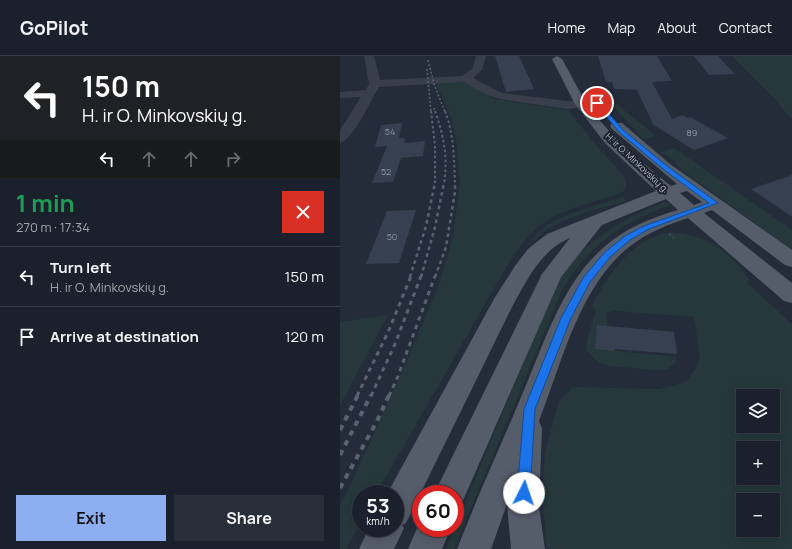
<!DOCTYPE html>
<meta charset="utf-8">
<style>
:root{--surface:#1b212c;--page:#282e38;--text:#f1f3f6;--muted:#a0a3a9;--line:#393e48;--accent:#8daff1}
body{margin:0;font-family:Manrope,sans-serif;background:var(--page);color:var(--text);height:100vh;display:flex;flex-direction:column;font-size:15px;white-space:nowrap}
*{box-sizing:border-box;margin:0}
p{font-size:13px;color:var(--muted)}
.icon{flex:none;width:22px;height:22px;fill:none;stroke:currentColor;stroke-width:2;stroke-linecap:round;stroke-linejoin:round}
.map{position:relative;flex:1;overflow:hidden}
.panel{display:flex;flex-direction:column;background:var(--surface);width:340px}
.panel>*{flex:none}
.hud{background:#202124;color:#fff;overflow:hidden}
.controls{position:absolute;left:396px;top:333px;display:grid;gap:8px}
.controls a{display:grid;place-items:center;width:44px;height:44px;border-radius:0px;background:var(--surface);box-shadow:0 2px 10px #0003,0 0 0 1px var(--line);font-size:20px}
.speed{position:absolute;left:12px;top:429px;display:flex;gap:8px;font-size:20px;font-weight:700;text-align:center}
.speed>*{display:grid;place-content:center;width:52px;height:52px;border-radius:50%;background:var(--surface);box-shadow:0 2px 10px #0003,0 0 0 1px var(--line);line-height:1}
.speed small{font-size:10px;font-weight:400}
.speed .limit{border:6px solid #d22;background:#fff;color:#111}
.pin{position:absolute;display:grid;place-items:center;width:34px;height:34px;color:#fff;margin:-17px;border:2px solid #fff;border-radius:50%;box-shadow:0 1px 4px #0007}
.me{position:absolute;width:44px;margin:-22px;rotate:4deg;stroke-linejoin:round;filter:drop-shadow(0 0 3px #0008)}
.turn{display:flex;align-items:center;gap:14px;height:84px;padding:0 16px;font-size:18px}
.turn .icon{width:52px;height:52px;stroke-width:2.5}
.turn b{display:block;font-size:28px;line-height:34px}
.lanes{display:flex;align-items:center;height:38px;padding:0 16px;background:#0003;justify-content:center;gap:20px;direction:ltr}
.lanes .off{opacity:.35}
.round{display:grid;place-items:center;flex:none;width:42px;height:42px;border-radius:0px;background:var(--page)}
.overview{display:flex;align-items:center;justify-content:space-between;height:68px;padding:0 16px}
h1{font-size:24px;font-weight:700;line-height:30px;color:#1e9e55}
.action{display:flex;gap:8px;margin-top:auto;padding:8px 16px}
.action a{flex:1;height:46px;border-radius:0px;background:var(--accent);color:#111;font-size:16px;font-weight:700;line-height:46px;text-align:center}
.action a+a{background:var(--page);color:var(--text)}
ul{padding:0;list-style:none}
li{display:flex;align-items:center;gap:12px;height:60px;padding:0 16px;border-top:1px solid var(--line)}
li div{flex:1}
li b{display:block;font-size:15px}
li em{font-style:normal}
header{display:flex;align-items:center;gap:24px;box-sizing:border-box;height:56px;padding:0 20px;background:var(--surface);border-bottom:1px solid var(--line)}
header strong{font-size:19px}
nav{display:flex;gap:22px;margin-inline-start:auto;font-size:14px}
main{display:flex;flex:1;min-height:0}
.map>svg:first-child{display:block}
.green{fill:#26383b;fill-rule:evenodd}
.building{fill:#364050}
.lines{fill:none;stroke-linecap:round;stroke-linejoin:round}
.path{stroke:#3f5153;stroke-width:2;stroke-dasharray:2.5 2.5;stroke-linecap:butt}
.minor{fill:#383e4a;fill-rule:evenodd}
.major{fill:#565d6a;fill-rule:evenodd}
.rail-far4{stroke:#5a6271;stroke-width:1.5;stroke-dasharray:2 2;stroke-linecap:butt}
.rail-far3{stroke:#5a6271;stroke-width:2;stroke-dasharray:2.5 2.5;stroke-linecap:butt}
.rail-far2{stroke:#5a6271;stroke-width:2.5;stroke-dasharray:3.5 3.5;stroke-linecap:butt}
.rail-far1{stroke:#5a6271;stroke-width:3;stroke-dasharray:4.5 4.5;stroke-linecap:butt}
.rail{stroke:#5a6271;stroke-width:4;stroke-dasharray:5.5 5.5;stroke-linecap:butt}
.route{fill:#1a73e8;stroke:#114b97}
.labels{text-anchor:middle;stroke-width:4;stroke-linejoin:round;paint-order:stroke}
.number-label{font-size:9px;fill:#9299a7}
.far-street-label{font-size:9px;fill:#b3b9c6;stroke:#1d242f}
</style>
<header>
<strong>GoPilot</strong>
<nav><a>Home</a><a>Map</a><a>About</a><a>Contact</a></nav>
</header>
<main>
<section class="panel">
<div class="hud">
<div class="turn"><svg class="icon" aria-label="left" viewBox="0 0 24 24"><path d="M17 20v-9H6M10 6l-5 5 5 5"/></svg><div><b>150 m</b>H. ir O. Minkovskių g.</div></div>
<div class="lanes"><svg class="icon" aria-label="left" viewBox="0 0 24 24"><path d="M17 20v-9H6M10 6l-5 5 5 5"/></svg><svg class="icon off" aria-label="ahead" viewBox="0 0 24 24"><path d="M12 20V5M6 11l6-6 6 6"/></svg><svg class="icon off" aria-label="ahead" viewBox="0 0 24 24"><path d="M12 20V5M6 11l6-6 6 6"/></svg><svg class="icon off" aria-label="right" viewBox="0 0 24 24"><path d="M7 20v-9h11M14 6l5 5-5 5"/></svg></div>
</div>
<div class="overview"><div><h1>1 min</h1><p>270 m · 17:34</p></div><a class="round" style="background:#d93025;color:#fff"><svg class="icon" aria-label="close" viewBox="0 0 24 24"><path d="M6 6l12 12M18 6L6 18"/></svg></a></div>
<ul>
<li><svg class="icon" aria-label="left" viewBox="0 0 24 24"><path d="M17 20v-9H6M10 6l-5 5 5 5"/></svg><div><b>Turn left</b><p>H. ir O. Minkovskių g.</p></div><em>150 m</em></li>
<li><svg class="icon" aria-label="arrive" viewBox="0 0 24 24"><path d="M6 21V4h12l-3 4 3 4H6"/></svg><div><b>Arrive at destination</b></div><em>120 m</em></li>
</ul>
<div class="action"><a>Exit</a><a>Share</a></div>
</section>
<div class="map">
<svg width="452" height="493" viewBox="0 0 452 493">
<rect width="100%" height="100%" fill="#242c3a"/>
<path class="green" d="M392,0H452V64L435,43Z
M112,25L128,26L134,29L142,37L155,43L228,54L251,83L285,122C287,129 287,133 281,137C257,145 226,152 205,166C190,175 180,191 170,205L36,438H21V466L6,493H0V449L6,439L69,300L101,223L113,180L120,127L116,82L111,61L96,27Z
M273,45L316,80L303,83L269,46Z
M334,92L452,174V194L338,111L333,103L320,96Z
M283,141L286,145L247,156L223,165L207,173L185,192C192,184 199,174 209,168C231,155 259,149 283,141Z
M325,146L329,147L328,150C279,168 249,189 222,234L114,493H106L220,219C229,209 238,198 248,190C270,171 297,156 325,146Z
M331,176C371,181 384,191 409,223L407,227L452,268V493H207L202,437L205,396L219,345L233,331L318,333L337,329L347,325L357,310L360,302L354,261L274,255L266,257L268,271L255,293L336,301V306L327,313L315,314L269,310L259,307L246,294L247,284L256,255L252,250C268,218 292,182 331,176ZM403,340H433V370H403ZM403,392H433V422H403ZM403,444H433V474H403Z
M48,259L0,349V266Z"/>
<path class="building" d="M155,0H179L194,33L166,36Z
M258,0H317L332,25L312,26L332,63L342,59L348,62L350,61L388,82L354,94L312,68H313L297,34L274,33L272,26H266Z
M354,0H378L395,18L369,19Z
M62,67L59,82H65L64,87L85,85L83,100L61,102L53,126L32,127L47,90L35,91L41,69Z
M452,119V161L411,133Z
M76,154L59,207L26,208L47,155Z
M257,269L334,276L337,298L275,293L274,295L255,293Z"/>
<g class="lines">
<path class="path" d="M329,178L334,182"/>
<path class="minor" d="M24,0H34L40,24L122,20L132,13L136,0H146L142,14L133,22L162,37L227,45H245L247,48L245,51L227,53L160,43L147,39L124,26L39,31C31,44 13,84 0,87V74L21,41L0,42V36L26,34L29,28Z"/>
<path class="major" d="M217,0L222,3C230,17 237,32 246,46C267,78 301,106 331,130L337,128L272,73L270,70L272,67H282L330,108L452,194V211L445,209L372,154L364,157L452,227V247L444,245L348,162C330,168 311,175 296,186C241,223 222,306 199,365L202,373L199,451L205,493H171L167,448L151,493H117C138,439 162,387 184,334C205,285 222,228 263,192C285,172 311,162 338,154L326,143L262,169L221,221L121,449L115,452V438H94L202,218L230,182C201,194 187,224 172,251L66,467L62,469L64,472L54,493H19L29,472H55V438H47L154,243L175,210L188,193L207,178L316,135L265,87L235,48L212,3ZM347,135L362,146L354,149L340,137Z
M81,463V472H111L102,493H68Z"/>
<path class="rail-far4" d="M88,4L94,28L105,56
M87,13L91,56
M94,52L95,56"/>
<path class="rail-far3" d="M91,55L95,90V128
M95,55C104,80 108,102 104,128
M105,55C114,78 114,103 115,128"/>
<path class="rail-far2" d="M70,221L86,170L95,127
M81,221L95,171L104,127
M95,221L106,191L115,136V127"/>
<path class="rail-far1" d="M17,340L49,274L71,220
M31,340L55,288L81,220
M49,340L58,320L95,220"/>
<path class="rail" d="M0,374L18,339
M0,399L31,339
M0,432L37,365L49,339"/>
</g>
<path class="route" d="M256,46H259L283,74L327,110L378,147L309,173L290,184L270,201L250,226L231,262L195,353L190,437L188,442L184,443L179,442L177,437L184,353L221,262L243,222L264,197L285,180L304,170L369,147L323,113L279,76L256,48Z"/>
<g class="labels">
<g class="number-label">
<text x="50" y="79">54</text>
<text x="352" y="80">89</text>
<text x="46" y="119">52</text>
<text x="52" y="184">50</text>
</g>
<g class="far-street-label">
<text transform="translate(297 107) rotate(43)" y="3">H. ir O. Minkovskių g.</text>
</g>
</g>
</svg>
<div class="controls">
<a><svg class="icon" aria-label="layers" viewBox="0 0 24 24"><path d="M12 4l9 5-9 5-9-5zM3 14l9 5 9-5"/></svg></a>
<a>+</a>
<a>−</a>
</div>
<div class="speed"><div>53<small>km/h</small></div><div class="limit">60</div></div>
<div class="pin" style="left:257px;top:47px;background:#d93025"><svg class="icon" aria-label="arrive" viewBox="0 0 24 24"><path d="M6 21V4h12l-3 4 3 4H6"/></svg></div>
<svg class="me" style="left:184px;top:437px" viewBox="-20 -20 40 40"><circle r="19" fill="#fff"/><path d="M0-13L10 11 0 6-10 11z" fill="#1a73e8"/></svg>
</div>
</main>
